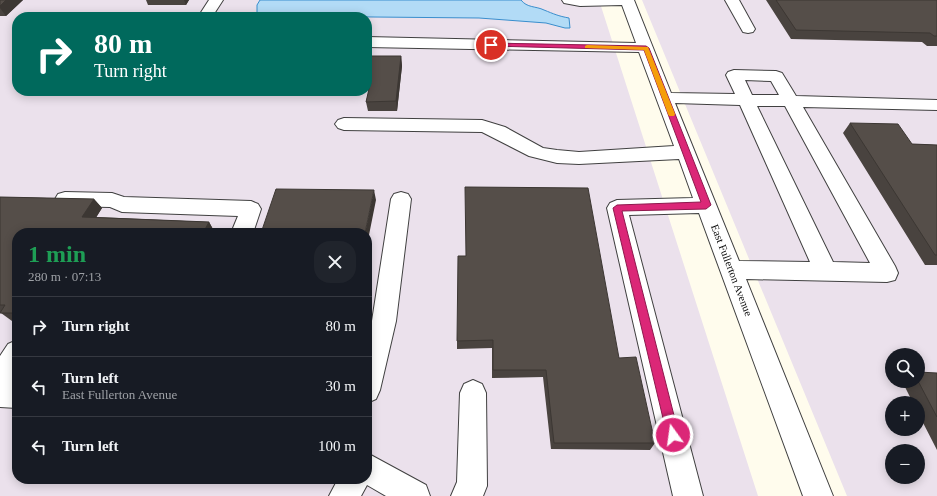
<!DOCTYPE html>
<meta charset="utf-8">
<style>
:root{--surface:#171b24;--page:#20242c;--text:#f1f3f6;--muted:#9ea1a6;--line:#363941}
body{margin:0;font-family:"Times New Roman",serif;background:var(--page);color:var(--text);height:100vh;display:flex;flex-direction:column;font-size:15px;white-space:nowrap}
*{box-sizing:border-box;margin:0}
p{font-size:13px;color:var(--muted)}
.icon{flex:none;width:22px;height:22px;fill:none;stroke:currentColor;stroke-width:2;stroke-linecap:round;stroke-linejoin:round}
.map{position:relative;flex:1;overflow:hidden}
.panel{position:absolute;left:12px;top:228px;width:360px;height:256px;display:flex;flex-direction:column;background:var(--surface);border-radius:16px;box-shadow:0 2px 10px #0003}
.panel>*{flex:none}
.banner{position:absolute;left:12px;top:12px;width:360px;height:84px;border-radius:16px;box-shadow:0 2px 10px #0003;background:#00695c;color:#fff;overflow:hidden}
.fabs{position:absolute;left:885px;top:348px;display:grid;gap:8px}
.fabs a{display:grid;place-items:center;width:40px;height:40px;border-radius:50%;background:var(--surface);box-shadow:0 2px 10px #0003;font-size:20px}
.pin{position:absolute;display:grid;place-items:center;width:34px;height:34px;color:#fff;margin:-17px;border:2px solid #fff;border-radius:50%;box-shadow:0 1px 4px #0007}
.me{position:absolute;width:44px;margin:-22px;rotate:346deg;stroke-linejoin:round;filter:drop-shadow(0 0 3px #0008)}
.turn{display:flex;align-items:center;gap:14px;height:84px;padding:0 16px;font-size:18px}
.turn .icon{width:52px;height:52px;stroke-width:2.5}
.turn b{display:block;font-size:28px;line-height:34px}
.round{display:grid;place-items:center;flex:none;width:42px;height:42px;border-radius:16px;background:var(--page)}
.headline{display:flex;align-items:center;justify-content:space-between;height:68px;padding:0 16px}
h1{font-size:24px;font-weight:700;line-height:30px;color:#1e9e55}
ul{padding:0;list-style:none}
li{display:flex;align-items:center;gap:12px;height:60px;padding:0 16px;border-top:1px solid var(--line)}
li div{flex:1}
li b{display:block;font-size:15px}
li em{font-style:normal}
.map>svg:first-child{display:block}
.industrial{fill:#ebe1ec;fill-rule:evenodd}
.water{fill:#b2dbf6;stroke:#398ecd}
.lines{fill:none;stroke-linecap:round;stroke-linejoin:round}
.minor-casing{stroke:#404040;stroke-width:2}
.minor{fill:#fff;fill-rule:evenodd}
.wall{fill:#49433f}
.shaded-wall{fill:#3c3733}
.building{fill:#554e49;stroke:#3c3733}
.route{fill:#db2777;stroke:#8e194d}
.slow{fill:#f59e0b}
.labels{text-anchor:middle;stroke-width:4;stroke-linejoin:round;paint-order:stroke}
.street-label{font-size:11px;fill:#0d0d0d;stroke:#fff}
</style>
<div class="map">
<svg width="937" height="496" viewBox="0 0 937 496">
<rect width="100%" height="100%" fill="#fffced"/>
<path class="industrial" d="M0,0H599L758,496H0ZM17,17H367V91H17ZM17,233H367V479H17Z
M642,0H937V496H847ZM892,355H918V381H892ZM892,403H918V429H892ZM892,451H918V477H892Z"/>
<path class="water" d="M260,0H521C527,8 536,6 544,10C554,14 558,16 569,18L570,28H565L546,23L479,18L269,16H260L257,12V5Z"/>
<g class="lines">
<defs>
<path id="minor" d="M209,0H223L212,17H198Z
M562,0H634L671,93L735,94L726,75L728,72L734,70L776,71L782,73L796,96L937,100V110L803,107L895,266L898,273L895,280L887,282L746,279L833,496H803L699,213L629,215L703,496H673L607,208L610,203L617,200L693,198L679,159L579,164L557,163L529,156L482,132L344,130L338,128L335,124L338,120L344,118L482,120L505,127L543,148L557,150L579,152L674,146L639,52L367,47V37L636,43L622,5L580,6L564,3ZM745,80L771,81L779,95H752ZM675,103L740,105L810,262L739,261ZM757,106H785L870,263L833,262Z
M725,0H739L755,29L753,32L748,33L743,32Z
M65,192L112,193L124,197L251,201L258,204L261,209L253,233H231L238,216L122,212L110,207L65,206L58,204L55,199L58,194Z
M401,192L408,194L411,199L396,321L380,390L376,399L367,403V339L372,321L391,199L394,194Z
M17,340V376L13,382H17V408L0,407V356L8,344Z
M473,380L482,384L486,393L487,486L483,496H451L457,482L460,393L464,384Z
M367,453L426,485L430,496H386L367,485L361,496H329L338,479H367Z"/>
</defs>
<use href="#minor" class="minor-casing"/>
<use href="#minor" class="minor"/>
</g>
<path class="wall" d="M0,0H23L6,16H0Z
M146,0H189L186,5H148Z
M766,0H937V46H927L922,42L791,39Z
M367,56H401L402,66L397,111H368L366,102L369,90H367Z
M850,123L912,144L937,145V265H925L843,133Z
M0,197L94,199L102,208L96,217L209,222L214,231L213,233H17V321H12L1,313H0Z
M466,256L619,358L655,443L650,450L551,449L543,377L492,378V348L457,349V341Z
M937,373V450L918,413V403H913L902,381H918Z"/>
<path class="shaded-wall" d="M6,0H23L6,16L0,8V6Z
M184,0H189L186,5Z
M401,56L402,66L397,111L396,101Z
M374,190L376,200L367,245V233H365Z
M94,199L102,208L91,226L82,217Z
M209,222L214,231L213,233H203Z"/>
<path class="building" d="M0,0H6L0,6Z
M776,0H937V36H934L930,33L796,30Z
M367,56H401L396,101L366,102L371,80H367Z
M850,123L898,124L912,144L937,145V255H935Z
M465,187L588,188L619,358L636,357L655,443H554L546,370H493V340L457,341L458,256H466Z
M276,189L374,190L365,233H261Z
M0,197L94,199L82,217L209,222L203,233H17V313H0L5,305H0Z
M918,372L937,373V417L918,381Z"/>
<path class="route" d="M489,43L646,46L649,48L711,205L706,209L622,211L679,435L677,440L673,441L669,440L667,435L613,208L617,205L701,202L644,50L491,46L488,45Z"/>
<path class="slow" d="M587,45L648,47L675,114L674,116H669L668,114L644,50L585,48V46Z"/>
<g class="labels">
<g class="street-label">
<text transform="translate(732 270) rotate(69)" y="4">East Fullerton Avenue</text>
</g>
</g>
</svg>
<div class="fabs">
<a><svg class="icon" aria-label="search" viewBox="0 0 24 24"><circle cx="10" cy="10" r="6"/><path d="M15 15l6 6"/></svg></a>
<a>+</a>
<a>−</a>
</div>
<div class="pin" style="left:491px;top:45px;background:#d93025"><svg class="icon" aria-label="arrive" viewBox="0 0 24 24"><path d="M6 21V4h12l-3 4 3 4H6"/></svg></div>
<svg class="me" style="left:673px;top:435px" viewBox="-20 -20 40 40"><circle r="17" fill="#db2777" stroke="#fff" stroke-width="3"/><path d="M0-11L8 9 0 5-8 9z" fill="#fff"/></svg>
<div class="banner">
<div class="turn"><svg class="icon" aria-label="right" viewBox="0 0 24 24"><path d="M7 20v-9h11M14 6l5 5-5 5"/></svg><div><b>80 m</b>Turn right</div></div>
</div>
<section class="panel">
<div class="headline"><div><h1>1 min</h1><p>280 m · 07:13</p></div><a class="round"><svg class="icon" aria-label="close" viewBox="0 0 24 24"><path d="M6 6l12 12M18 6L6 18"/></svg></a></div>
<ul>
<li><svg class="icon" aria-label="right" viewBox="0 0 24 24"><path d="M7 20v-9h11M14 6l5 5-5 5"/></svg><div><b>Turn right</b></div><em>80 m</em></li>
<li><svg class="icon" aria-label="left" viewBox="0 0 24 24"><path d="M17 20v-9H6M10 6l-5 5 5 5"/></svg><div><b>Turn left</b><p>East Fullerton Avenue</p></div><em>30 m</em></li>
<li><svg class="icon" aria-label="left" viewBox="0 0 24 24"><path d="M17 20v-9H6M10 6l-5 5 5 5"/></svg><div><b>Turn left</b></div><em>100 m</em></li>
</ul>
</section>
</div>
